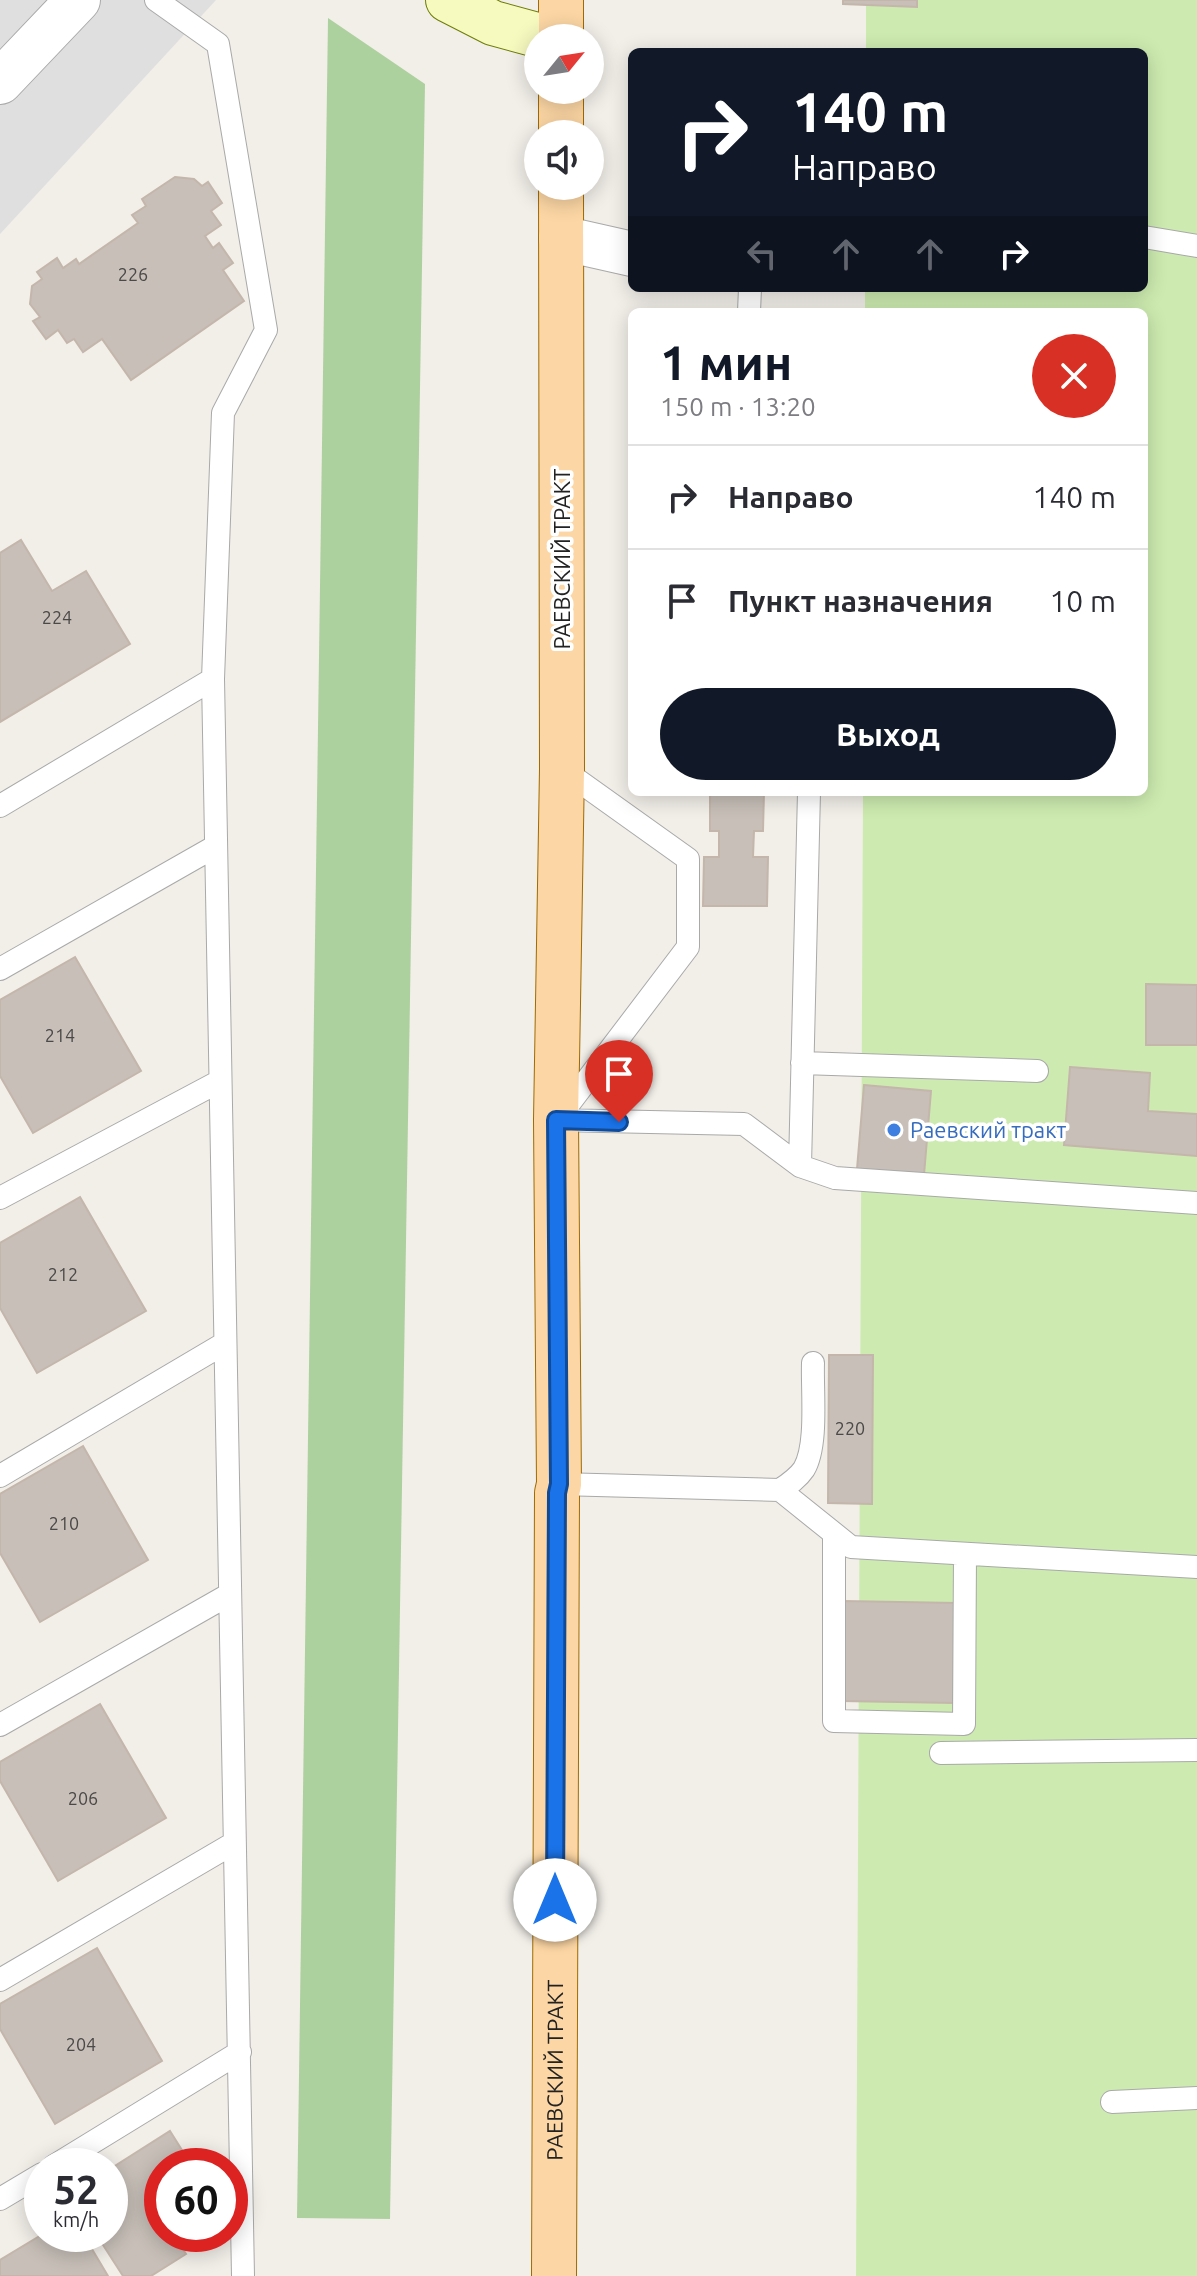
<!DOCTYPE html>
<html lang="ru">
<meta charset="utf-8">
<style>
:root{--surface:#fff;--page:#f2f2f3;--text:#2b2b33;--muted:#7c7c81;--line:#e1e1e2;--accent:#111827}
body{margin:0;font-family:Ubuntu,sans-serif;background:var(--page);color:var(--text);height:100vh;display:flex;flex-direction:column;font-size:30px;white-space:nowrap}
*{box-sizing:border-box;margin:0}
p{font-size:26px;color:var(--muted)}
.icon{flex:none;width:44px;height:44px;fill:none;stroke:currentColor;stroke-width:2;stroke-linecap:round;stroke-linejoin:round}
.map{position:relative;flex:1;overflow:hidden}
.drawer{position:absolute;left:628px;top:308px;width:520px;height:488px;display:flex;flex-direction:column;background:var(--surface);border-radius:12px;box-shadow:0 4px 20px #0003}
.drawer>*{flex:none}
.hud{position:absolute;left:628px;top:48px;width:520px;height:244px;border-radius:12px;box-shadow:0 4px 20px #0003;background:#111827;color:#fff;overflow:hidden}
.needle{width:52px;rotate:60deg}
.buttons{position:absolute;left:524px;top:24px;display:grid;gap:16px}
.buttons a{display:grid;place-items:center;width:80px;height:80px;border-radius:50%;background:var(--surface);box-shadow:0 4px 20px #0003;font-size:40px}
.speed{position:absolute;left:24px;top:2148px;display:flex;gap:16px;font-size:40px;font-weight:700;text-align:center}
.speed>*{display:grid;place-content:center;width:104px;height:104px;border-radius:50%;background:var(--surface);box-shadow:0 4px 20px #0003;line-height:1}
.speed small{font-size:20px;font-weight:400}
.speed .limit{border:12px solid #d22;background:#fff;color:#111}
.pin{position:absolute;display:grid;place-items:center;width:68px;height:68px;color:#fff;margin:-82px -34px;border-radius:50% 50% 50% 0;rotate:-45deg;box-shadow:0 0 8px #0007}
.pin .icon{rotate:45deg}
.me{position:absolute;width:88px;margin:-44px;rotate:0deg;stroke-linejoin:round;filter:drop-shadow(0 0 6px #0008)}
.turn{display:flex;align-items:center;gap:28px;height:168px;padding:0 32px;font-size:36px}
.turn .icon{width:104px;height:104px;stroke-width:2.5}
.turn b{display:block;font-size:56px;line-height:68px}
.lanes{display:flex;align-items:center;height:76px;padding:0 32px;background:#0003;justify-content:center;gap:40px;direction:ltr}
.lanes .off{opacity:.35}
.round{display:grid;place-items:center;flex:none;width:84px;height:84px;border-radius:42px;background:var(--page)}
.summary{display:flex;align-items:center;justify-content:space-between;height:136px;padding:0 32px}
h1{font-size:48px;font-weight:600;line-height:60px;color:var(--accent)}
.cta{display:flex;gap:16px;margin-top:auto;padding:16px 32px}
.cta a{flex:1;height:92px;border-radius:48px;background:var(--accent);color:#fff;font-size:32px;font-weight:600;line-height:92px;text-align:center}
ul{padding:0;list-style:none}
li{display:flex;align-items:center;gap:24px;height:104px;padding:0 32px;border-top:2px solid var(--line)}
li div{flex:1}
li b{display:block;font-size:30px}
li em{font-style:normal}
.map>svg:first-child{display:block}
.residential{fill:#e0dfdf}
.grass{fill:#cdebb0}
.forest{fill:#add19e}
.building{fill:#c7bfb8;stroke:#c4b6ab;stroke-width:2}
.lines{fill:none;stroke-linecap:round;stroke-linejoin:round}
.lane-casing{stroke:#a9a9a9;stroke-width:24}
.street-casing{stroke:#a9a9a9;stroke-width:46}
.secondary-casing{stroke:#707d05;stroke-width:46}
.primary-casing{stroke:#a06b00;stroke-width:46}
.lane{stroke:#fff;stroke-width:22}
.street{stroke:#fff;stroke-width:44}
.secondary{stroke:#f7fabf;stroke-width:44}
.primary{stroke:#fcd6a4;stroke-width:44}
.route-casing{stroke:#114b97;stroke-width:20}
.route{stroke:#1a73e8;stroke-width:14}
.shop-dot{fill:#3f7fe0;stroke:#fff;stroke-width:3}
.labels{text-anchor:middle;stroke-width:7;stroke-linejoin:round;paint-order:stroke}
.number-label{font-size:18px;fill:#4b4948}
.street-label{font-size:22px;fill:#222;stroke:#fff}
.shop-label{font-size:22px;fill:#366cbe;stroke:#fff;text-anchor:start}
</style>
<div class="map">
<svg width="1197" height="2276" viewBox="0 0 1197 2276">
<rect width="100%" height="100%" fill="#f2efe9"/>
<path class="residential" d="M0,0H216L0,234Z"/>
<path class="grass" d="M866,0H1197V2276H856L863,792H1144V312H865V288H1144V52H866Z"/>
<path class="forest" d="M328,18L425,84L390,2219L297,2218Z"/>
<path class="building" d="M843,0H917V7L843,4Z
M175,177L194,179L202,186L208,182L222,203L211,211L221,225L205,236L213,248L219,243L233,263L223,270L244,301L131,380L102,339L83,352L74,339L67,343L58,330L46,339L33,321L40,317L30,304L32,286L42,279L37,272L57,258L63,268L76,259L79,264L138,223L132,215L146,206L142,199Z
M21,540L52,591L86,571L130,644L0,722V553Z
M710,792H764L763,831H754L753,857H768L767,906H703L704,857H719V831H710Z
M75,957L141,1071L33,1133L0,1076V1000Z
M1146,984L1197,985V1045H1146Z
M1070,1067L1150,1073L1148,1111L1197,1114V1156L1064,1145Z
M864,1085L931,1091L924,1175L857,1169Z
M80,1197L146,1311L37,1373L0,1308V1243Z
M829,1355H873L872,1504L828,1503Z
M83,1446L148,1560L40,1622L0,1553V1494Z
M843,1601L957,1603L955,1703L841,1701Z
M100,1704L166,1818L58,1881L0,1781V1762Z
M97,1948L162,2061L55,2124L0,2029V2004Z
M170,2131L192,2166H162V2234H173L186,2254L151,2276H123L96,2234H110V2169Z
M43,2234H83L108,2276H0V2260Z"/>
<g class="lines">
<defs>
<path id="lane" d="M156,0L218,44L266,330L223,413L213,679L243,2276
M1144,237L1197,246
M749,312L750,288
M562,769L688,859V947L562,1113
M0,806L213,679
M0,969L216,846
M802,1063L1037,1071
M556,1120L744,1124L800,1166L835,1178L1197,1203
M800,1166L809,792
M0,1198L220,1081
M0,1476L225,1343
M559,1484L780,1490C789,1484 798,1478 804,1469C818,1445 812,1392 813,1363
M780,1490L851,1547L1197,1567
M834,1534V1721L964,1724L965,1554
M0,1725L230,1594
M941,1753L1197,1750
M0,1980L234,1843
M1112,2102L1197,2098
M54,2166L240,2052
M0,2199L42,2174"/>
<path id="street" d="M0,82L78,0
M561,238L632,254"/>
<path id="secondary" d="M448,0L493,23L548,38"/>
<g id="primary">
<path d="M561,38V0"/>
<path d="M561,90V134"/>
<path id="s1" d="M554,2276L557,1493L559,1484L556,1120L562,769L561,186"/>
</g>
</defs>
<use href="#lane" class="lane-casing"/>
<use href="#street" class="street-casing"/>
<use href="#secondary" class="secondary-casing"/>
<use href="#primary" class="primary-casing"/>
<use href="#lane" class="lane"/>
<use href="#street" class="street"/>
<use href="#secondary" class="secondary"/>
<use href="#primary" class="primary"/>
</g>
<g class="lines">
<defs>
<path id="route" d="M555,1900L557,1493L559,1484L556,1120L619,1122"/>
</defs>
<use href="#route" class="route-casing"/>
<use href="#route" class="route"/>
</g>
<circle class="shop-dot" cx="894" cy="1130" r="8"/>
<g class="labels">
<g class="number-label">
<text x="133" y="281">226</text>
<text x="57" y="624">224</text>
<text x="60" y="1042">214</text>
<text x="63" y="1281">212</text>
<text x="850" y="1435">220</text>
<text x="64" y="1530">210</text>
<text x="83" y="1805">206</text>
<text x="81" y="2051">204</text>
</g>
<g class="street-label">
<text transform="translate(562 559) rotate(-90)" y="8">РАЕВСКИЙ ТРАКТ</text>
<text dy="8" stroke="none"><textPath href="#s1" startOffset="206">РАЕВСКИЙ ТРАКТ</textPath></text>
</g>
<g class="shop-label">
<text x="910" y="1138">Раевский тракт</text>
</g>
</g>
</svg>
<div class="buttons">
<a><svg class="needle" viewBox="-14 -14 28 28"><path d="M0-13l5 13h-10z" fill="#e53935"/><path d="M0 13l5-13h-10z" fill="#7c7c81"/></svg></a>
<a><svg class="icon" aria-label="sound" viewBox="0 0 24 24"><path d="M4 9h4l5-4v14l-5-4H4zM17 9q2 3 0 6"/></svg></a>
</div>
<div class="speed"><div>52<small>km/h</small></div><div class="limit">60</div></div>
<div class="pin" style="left:619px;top:1122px;background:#d93025"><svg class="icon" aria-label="arrive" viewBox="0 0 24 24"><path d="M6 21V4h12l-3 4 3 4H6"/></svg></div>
<svg class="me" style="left:555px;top:1900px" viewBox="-20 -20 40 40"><circle r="19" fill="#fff"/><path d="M0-13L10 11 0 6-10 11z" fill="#1a73e8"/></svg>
<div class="hud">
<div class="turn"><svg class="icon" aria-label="right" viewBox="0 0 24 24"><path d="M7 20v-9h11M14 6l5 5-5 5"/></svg><div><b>140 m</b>Направо</div></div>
<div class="lanes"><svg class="icon off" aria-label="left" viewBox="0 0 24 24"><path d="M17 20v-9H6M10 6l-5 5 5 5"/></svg><svg class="icon off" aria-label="ahead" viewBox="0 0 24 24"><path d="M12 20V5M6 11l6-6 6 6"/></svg><svg class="icon off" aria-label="ahead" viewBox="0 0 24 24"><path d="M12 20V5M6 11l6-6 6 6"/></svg><svg class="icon" aria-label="right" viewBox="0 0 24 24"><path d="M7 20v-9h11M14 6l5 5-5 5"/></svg></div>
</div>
<section class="drawer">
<div class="summary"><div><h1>1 мин</h1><p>150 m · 13:20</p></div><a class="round" style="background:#d93025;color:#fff"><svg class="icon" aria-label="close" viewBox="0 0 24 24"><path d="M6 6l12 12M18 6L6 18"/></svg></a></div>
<ul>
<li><svg class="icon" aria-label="right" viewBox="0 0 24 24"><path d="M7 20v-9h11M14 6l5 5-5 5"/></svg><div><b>Направо</b></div><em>140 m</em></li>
<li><svg class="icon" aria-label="arrive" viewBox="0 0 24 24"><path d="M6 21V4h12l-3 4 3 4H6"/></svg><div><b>Пункт назначения</b></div><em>10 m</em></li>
</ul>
<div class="cta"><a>Выход</a></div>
</section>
</div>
